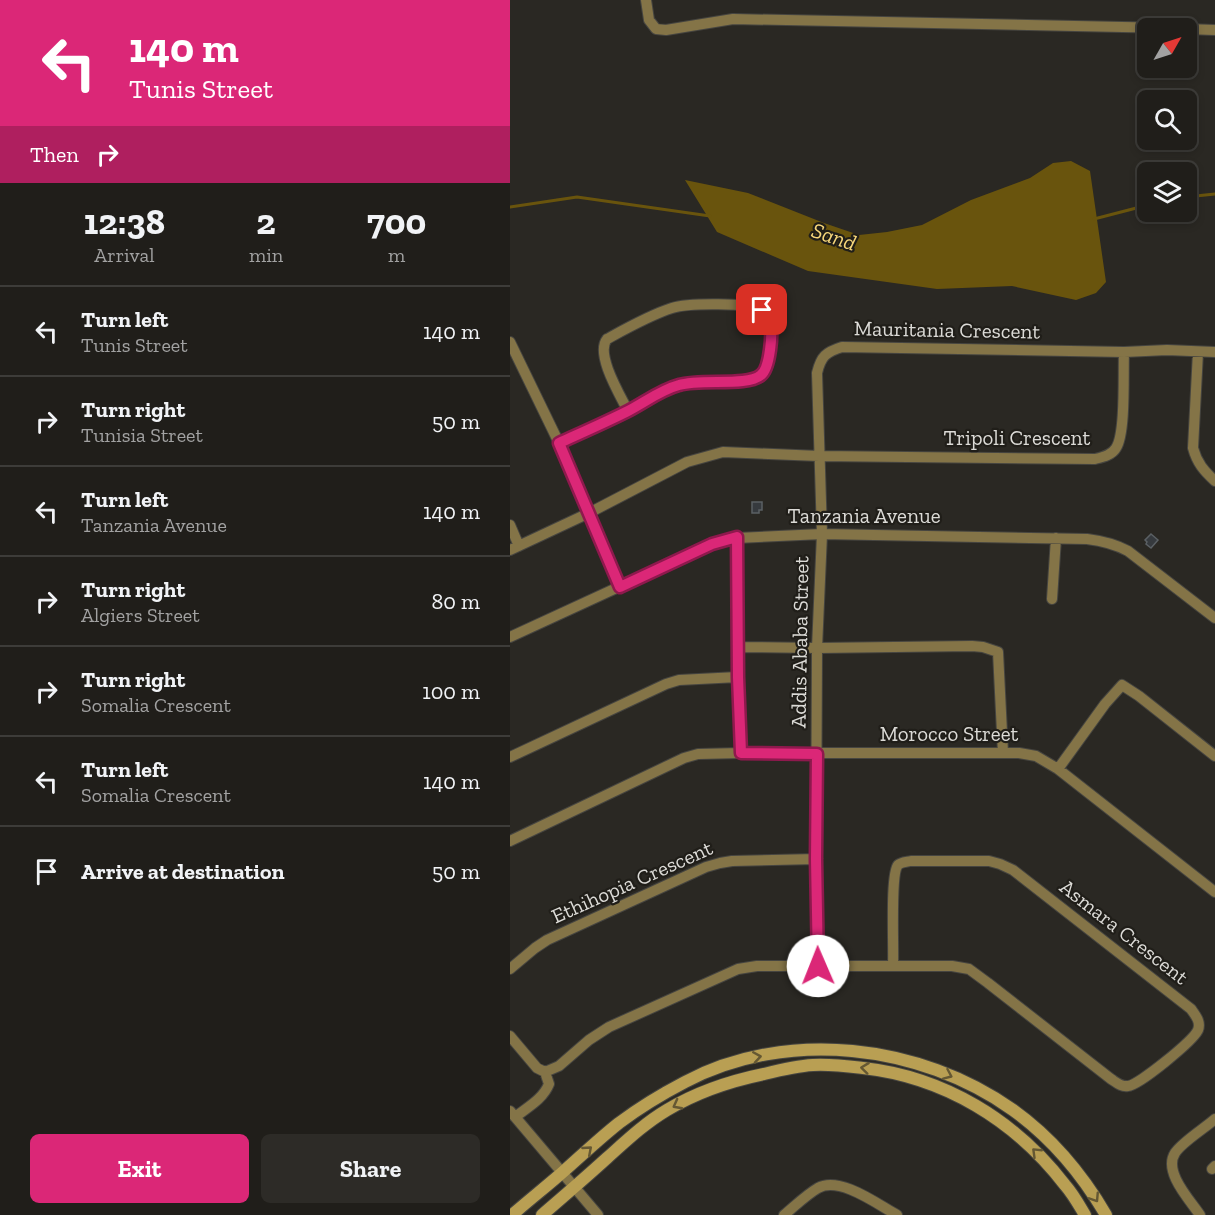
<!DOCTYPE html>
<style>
:root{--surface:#201e1a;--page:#2d2b27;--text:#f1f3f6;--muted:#a2a2a2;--line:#3d3c39;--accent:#db2777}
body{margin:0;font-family:"Zilla Slab",serif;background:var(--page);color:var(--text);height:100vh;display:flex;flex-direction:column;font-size:22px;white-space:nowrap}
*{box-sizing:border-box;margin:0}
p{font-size:20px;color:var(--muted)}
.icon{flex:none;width:33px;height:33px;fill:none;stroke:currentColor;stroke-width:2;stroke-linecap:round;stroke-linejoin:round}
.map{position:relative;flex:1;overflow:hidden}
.sheet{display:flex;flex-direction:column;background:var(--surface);width:510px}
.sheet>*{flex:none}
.banner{background:#db2777;color:#fff;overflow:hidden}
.needle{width:39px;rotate:51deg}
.buttons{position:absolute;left:627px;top:18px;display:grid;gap:12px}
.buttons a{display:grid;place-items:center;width:60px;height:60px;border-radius:9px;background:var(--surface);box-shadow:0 3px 9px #0003,0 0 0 2px var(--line);font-size:30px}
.pin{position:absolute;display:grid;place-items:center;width:51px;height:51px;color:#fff;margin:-26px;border-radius:12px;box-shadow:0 3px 9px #0006}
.me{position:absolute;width:66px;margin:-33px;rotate:359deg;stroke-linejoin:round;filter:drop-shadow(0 0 4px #0008)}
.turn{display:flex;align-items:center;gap:21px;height:126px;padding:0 30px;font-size:27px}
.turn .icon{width:78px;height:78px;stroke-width:2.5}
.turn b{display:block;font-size:42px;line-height:51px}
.then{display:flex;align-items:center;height:57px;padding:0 30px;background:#0003;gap:12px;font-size:22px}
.eta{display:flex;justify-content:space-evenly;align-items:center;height:102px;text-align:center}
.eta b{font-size:36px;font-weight:700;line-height:42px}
.cta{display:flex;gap:12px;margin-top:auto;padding:12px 30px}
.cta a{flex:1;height:69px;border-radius:9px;background:var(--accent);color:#fff;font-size:24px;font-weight:700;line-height:69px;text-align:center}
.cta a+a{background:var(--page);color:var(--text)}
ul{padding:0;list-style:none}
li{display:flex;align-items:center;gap:18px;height:90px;padding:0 30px;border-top:2px solid var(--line)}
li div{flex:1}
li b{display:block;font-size:22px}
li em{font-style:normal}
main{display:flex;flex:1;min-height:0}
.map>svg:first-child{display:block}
.water{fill:#69540d}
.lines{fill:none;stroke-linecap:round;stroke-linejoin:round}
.stream{stroke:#69540d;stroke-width:3}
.building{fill:#363a3e;stroke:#5b6064;stroke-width:1.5}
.street-casing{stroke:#464540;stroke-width:12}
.secondary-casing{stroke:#464540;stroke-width:14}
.street{stroke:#847447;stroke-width:10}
.secondary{stroke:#b99f53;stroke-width:12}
.oneway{stroke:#655833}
.route-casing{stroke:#8e194d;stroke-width:15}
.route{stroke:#db2777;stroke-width:10}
.labels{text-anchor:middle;stroke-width:4.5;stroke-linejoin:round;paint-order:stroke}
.street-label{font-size:21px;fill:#dcdbd7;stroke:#201e19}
.water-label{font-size:22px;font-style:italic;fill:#f7d77b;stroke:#201e19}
</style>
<main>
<section class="sheet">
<div class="banner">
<div class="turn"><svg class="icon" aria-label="left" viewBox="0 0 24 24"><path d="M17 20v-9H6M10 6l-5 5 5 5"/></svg><div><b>140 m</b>Tunis Street</div></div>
<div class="then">Then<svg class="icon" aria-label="right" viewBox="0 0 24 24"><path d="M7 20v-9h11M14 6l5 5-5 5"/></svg></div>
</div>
<div class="eta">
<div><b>12:38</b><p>Arrival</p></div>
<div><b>2</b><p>min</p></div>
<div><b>700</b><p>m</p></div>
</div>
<ul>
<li><svg class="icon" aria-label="left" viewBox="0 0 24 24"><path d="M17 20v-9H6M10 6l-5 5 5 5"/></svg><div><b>Turn left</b><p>Tunis Street</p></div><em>140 m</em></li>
<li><svg class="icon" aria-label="right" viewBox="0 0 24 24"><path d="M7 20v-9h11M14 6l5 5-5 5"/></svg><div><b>Turn right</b><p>Tunisia Street</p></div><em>50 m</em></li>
<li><svg class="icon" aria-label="left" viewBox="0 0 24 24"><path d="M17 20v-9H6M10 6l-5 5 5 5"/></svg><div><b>Turn left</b><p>Tanzania Avenue</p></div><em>140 m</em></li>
<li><svg class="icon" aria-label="right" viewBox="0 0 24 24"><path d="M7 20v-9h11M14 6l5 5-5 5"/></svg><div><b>Turn right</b><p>Algiers Street</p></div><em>80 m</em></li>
<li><svg class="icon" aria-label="right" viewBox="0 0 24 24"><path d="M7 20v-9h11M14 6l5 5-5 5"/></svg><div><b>Turn right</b><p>Somalia Crescent</p></div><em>100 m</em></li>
<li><svg class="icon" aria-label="left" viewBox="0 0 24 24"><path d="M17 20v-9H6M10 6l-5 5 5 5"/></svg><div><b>Turn left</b><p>Somalia Crescent</p></div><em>140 m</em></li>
<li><svg class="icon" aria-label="arrive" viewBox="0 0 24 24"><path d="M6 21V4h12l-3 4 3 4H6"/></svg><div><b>Arrive at destination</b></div><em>50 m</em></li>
</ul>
<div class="cta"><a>Exit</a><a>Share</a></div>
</section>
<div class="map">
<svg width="705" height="1215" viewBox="0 0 705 1215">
<rect width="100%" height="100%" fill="#2a2823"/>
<path class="water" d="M561,161L580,171L596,282L586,293L566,300L502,286L427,289L298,271L207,232L175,180L238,193L314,223L349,235L377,232L412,225L461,200L520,178L543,163Z"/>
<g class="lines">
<path class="stream" d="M676,197L705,194
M0,207L67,197L200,216
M584,219L638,205"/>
</g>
<path class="building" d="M242,502H252V510H249V513H242Z
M641,534L648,540L641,548L636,544L637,542L635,540Z"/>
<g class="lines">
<defs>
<path id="street" d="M136,0L139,20L146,29L156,30L223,19L660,28
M676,29L705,30
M0,342L49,443L110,587
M688,352L683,448C687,463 694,471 705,481
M49,443C72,432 96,423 119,411C136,401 152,389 172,384C192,379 239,386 252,375C261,367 260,347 261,336C261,327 260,316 252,311C241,302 177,303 162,308C140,315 117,328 97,339C85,354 110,395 118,411
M0,525L9,546
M227,538L228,677L231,753
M0,550L79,513L177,462L213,452L309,456L585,459C593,457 602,455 606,448C616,433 613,372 614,352
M542,599L546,538
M0,637L202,544L227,538L312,534L577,539C593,541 605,544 618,551L705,618
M228,647L307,648L462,646L473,647L488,652L493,753
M0,757L156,684L169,680L228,677
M548,769L595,704L612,685L629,696L705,756
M0,841L174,758L188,754L231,753H509L526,756L548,769L705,892
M308,966L306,859L307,648L312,534L307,373C311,356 316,352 332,347L614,352L657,350L705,352
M0,969L25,948L37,940L196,867L210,863L222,861L306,859
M0,1036L27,1068L35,1072L49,1066L79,1040L99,1027L228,969L247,966H442L459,969L478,983L601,1079C607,1083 611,1087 618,1086C629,1085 683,1041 688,1030C691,1022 686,1016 681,1009L503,870L490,864L479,861H401C397,862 391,862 388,865C380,874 384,949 383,965
M0,1111L88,1215
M5,1117C18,1107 33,1099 39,1084L35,1072
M702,1169L705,1166
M274,1215C285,1206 296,1195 308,1188C330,1176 367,1204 387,1215
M690,1215C680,1200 653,1172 665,1153C672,1142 695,1128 705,1119"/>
<path id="secondary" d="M2,1215C19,1200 37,1186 54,1171C72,1155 90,1138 109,1123C129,1108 152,1094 175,1082C277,1028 410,1044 503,1110C542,1138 572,1174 596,1215
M32,1215C54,1196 75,1178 97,1158C116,1141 135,1123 157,1110C187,1092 220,1081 254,1074C270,1070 286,1066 303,1065C320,1064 336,1066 353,1068C434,1077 505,1120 555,1185C563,1194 569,1205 575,1215"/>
</defs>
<use href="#street" class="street-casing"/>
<use href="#secondary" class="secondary-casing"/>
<use href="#street" class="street"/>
<use href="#secondary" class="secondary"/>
</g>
<defs><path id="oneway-chevron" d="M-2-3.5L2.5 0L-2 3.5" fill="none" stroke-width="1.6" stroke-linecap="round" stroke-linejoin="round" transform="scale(1.5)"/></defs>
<g class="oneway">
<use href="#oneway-chevron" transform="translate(247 1057) rotate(-9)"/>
<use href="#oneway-chevron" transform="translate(355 1068) rotate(-173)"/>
<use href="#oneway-chevron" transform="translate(438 1075) rotate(24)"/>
<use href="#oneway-chevron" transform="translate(167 1105) rotate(152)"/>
<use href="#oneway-chevron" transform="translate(78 1150) rotate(-41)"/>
<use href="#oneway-chevron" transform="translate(526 1152) rotate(-136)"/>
<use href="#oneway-chevron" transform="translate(585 1198) rotate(57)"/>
</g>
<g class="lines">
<defs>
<path id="route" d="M252,310C255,314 258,317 260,322C263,333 260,368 251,375C237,387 191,378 169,385C150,390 134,403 116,412C94,423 71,433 49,443L110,587L202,544L227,537L228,677L231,753L307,754L306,859L308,966"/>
</defs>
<use href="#route" class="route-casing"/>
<use href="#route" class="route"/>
</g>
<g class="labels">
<g class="street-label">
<text transform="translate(437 330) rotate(1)" y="7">Mauritania Crescent</text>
<text x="507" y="445">Tripoli Crescent</text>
<text x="354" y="523">Tanzania Avenue</text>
<text transform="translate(290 642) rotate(-89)" y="7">Addis Ababa Street</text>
<text x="439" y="741">Morocco Street</text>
<text transform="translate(122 882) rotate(-24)" y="7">Ethihopia Crescent</text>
<text transform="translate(614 932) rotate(38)" y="7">Asmara Crescent</text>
</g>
<g class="water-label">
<text transform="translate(324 236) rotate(19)" y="8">Sand</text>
</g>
</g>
</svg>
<div class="buttons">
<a><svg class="needle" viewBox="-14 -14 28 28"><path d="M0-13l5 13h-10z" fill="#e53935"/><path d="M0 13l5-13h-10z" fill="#a2a2a2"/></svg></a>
<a><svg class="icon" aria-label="search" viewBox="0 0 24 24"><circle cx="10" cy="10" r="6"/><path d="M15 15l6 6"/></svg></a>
<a><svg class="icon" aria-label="layers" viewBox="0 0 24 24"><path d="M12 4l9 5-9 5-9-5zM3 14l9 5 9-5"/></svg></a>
</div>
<div class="pin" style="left:252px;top:310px;background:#d93025"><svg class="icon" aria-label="arrive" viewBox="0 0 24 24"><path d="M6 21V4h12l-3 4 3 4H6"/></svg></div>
<svg class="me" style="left:308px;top:966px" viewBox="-20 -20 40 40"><circle r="19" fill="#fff"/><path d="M0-13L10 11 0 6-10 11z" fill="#db2777"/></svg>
</div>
</main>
